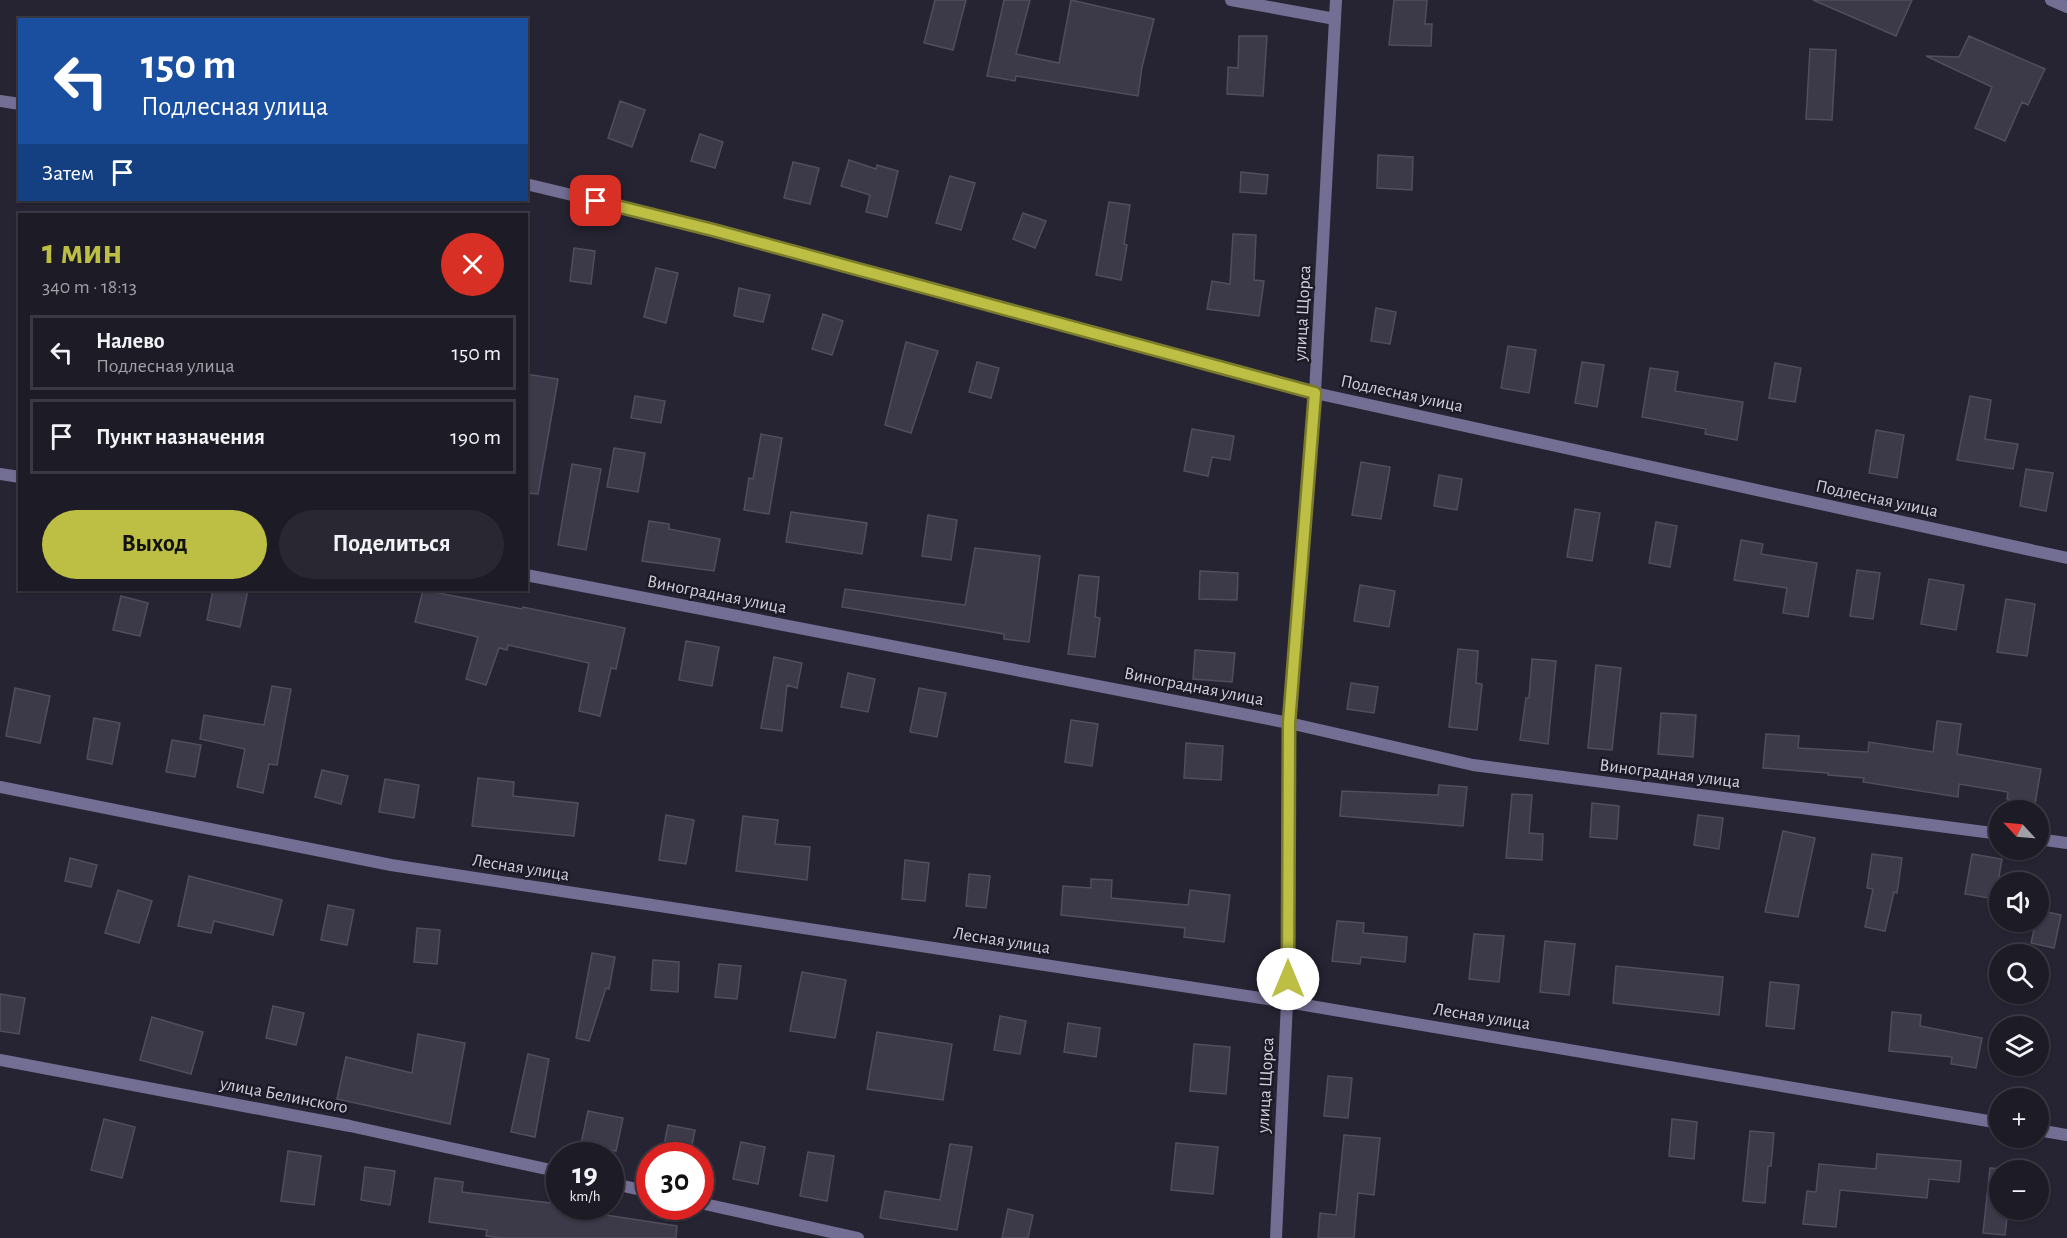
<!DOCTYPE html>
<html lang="ru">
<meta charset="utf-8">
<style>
:root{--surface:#1c1b26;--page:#292832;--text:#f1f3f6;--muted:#a0a1a7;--line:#3a3943;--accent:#bcbf44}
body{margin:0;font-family:"Alegreya Sans",sans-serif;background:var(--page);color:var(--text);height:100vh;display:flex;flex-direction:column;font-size:22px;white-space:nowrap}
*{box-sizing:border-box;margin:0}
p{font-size:20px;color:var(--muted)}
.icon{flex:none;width:33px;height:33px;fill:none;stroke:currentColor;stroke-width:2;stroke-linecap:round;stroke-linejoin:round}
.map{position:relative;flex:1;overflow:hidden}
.sheet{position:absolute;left:18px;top:213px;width:510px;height:378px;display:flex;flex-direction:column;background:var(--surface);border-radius:0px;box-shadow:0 2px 4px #0004,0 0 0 2px var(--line)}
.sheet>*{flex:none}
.top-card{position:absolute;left:18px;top:18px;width:510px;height:183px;border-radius:0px;box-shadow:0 2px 4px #0004,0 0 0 2px var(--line);background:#1a4fa0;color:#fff;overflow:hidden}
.needle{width:39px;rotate:296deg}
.tools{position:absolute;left:1989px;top:800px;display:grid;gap:12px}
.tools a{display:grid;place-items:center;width:60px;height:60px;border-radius:50%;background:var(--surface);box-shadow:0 2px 4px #0004,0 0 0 2px var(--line);font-size:30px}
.speed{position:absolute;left:546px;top:1142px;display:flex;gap:12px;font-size:30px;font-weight:700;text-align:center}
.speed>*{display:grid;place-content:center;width:78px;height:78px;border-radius:50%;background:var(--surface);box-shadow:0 2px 4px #0004,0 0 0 2px var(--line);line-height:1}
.speed small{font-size:15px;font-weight:400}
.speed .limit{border:9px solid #d22;background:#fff;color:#111}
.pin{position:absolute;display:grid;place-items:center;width:51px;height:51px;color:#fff;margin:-26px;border-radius:12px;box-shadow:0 3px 9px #0006}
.me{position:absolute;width:66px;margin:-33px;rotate:0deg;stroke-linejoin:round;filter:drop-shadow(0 0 4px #0008)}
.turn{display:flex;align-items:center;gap:21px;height:126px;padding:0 24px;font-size:27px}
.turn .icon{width:78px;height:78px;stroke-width:2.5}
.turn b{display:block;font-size:42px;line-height:51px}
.then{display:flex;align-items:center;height:57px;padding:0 24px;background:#0003;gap:12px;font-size:22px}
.round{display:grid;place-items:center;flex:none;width:63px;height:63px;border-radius:32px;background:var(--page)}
.head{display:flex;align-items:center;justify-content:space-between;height:102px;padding:0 24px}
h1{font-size:36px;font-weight:700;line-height:45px;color:var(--accent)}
.button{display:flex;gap:12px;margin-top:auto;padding:12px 24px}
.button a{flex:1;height:69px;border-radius:36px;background:var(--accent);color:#111;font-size:24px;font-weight:700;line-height:69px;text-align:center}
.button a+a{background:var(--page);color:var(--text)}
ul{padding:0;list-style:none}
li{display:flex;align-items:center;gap:18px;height:75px;margin:0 12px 9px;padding:0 12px;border:3px solid var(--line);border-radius:0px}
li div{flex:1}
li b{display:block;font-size:22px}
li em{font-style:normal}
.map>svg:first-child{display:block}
.building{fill:#3c3a49;stroke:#504e5e;stroke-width:1.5}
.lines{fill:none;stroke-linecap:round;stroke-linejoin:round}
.minor{stroke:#736e93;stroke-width:12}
.route-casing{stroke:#7a7c2c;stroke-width:15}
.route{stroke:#bcbf44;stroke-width:10}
.labels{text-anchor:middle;stroke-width:5;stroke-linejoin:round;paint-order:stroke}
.street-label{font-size:18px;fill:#d1d0da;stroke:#1d1a28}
</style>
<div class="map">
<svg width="2067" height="1238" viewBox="0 0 2067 1238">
<rect width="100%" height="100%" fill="#262432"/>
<path class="building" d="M935,0H966L953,50L924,43Z
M1004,0H1030L1016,54L1059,63L1071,0L1154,19L1142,67L1138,96L1016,76L1015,81L987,76Z
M1394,0H1427L1425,24H1432L1431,46L1389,45Z
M1813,0H1912L1896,36Z
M1239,36H1267L1263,96L1227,94L1228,67L1238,68Z
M1969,36L2045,69L2028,105L2022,102L2005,141L1975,128L1992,87L1926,56L1959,57Z
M1810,49L1836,50L1832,120L1806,119Z
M620,101L645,110L632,147L608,138Z
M700,134L723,142L715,168L691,161Z
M1378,155L1413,157L1412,190L1377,188Z
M849,160L876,169L877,165L898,171L887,217L866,212L870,195L841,186Z
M793,162L819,168L810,204L784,198Z
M1241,172L1268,175L1266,194L1240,192Z
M950,176L975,183L961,230L936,223Z
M1109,202L1130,205L1124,244L1127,245L1121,280L1096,275Z
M1023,213L1046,221L1035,248L1013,239Z
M1233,234L1256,235L1254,280L1264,281L1259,316L1207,309L1212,281L1230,284Z
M574,248L595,251L591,284L570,281Z
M656,268L678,273L666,323L644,317Z
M739,288L770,295L763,322L734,316Z
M1376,308L1396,312L1390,344L1371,341Z
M823,314L843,321L832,355L812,349Z
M906,342L938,351L911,433L885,425Z
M1508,346L1536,350L1529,393L1501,388Z
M977,362L999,368L991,398L969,392Z
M1582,362L1604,365L1597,407L1575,403Z
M1775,363L1801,368L1795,402L1769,398Z
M1650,368L1678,372L1675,391L1743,402L1737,440L1705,434L1706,429L1642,417Z
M526,374L558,379L538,494L526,493Z
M635,396L665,401L661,423L631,418Z
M1970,396L1991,400L1985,439L2018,444L2013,469L1957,460Z
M1192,429L1234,436L1230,460L1212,457L1208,476L1184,471Z
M1876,430L1904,435L1897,478L1869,473Z
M761,434L782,438L769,514L744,510L749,478L753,479Z
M614,448L645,453L638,492L607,487Z
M1361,462L1390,467L1381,519L1352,515Z
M572,464L601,469L586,550L558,545Z
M2026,469L2053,473L2046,511L2020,506Z
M1439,475L1462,479L1457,510L1434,506Z
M1575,509L1600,513L1592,561L1567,557Z
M791,512L867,523L862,554L786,542Z
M928,515L957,520L951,560L922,556Z
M649,521L669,524V529L720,539L714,571L642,561Z
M1656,522L1677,526L1670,567L1649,563Z
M1741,540L1763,544L1761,554L1817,563L1808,617L1783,613L1787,588L1734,580Z
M975,548L1040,556L1029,642L1004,639V634L842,607L845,589L965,605Z
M1857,570L1880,573L1873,619L1850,616Z
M1200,571L1238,573L1237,600L1199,599Z
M1079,575L1099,577L1095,617L1100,618L1095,657L1068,654Z
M1929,579L1964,585L1956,630L1921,624Z
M1360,585L1395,591L1389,627L1354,621Z
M213,590H248L240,627L207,620Z
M423,590L522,609L523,607L625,628L616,669L611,668L600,716L579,711L589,663L508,645L507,650L499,648L486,685L466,679L478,637L415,622Z
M121,596L148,603L140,636L113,630Z
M2006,599L2035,604L2027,656L1997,652Z
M686,641L719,647L712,686L679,680Z
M1458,649L1478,651L1476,683L1482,684L1477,730L1449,727Z
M1195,650L1235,653L1232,682L1193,679Z
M774,657L802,663L797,688L787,685L782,731L761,728Z
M1532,659L1556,661L1548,744L1520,740L1526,698H1529Z
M1596,665L1621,668L1612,750L1588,748Z
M848,673L875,679L868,712L841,707Z
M1351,683L1378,687L1374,713L1347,709Z
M272,686L291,689L277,765L269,764L263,793L237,787L245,749L200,739L204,715L264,725Z
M15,688L50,696L40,743L6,736Z
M919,688L946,693L937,737L910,732Z
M1661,713L1696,715L1693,757L1658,754Z
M94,718L120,723L112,764L87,759Z
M1071,720L1098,724L1092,766L1065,762Z
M1937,721L1961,724L1957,754L2041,769L2035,804L2007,799L2008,792L1959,784L1958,797L1863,782L1864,778L1828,775V773L1763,768L1766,734L1799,736L1798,748L1868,752L1869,742L1933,752Z
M172,740L201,745L195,777L166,772Z
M1186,743L1223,746L1221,780L1184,778Z
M322,770L348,776L341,804L315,797Z
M478,778L514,782L513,796L578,803L574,836L472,826Z
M385,779L419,785L414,818L379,812Z
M1439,785L1467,787L1463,826L1340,816L1342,791L1438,795Z
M1512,794L1532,795L1529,833L1543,834L1542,860L1506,858Z
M1592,803L1619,806L1617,839L1590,837Z
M666,815L694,820L686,864L659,860Z
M1698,815L1723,818L1719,849L1694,845Z
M743,816L778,820L775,844L810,847L807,880L736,871Z
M1783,831L1815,838L1798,917L1765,912Z
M1872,854L1902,858L1897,893L1894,892L1885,931L1865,927L1873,889L1867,888Z
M1972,854L2002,859L1995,899L1965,894Z
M70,858L97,865L91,887L65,881Z
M905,860L929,863L925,901L902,899Z
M969,874L990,876L986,908L966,906Z
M189,876L282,900L273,935L214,921L211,933L178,926Z
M1091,879L1112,880L1111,898L1188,905L1190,890L1230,895L1224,942L1184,937L1185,928L1061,915L1063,886L1091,888Z
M118,890L152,901L139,943L105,933Z
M328,905L354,910L347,945L321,940Z
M2039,910L2061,915L2054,948L2031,943L2036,921H2038Z
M1337,921L1364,923L1363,933L1407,937L1405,962L1361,957L1360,964L1332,961Z
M417,928L440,930L437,964L414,962Z
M1474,934L1504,936L1499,982L1469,979Z
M1545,941L1575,944L1569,995L1540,992Z
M592,953L615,957L609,989L606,988L589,1041L576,1038Z
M653,960L679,962L678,992L651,990Z
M719,964L741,966L737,999L715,997Z
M1616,966L1723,977L1719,1015L1613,1003Z
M802,972L846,980L835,1038L790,1031Z
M1770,982L1799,985L1794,1029L1766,1026Z
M0,994L25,998L19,1034L0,1031Z
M273,1006L304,1013L296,1045L266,1038Z
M1892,1012L1921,1015L1920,1026L1982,1038L1976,1068L1951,1064L1952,1057L1889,1051Z
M1000,1016L1026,1021L1020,1054L994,1050Z
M152,1017L203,1032L191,1074L140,1060Z
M1068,1023L1100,1028L1096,1057L1064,1052Z
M877,1032L952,1044L943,1100L867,1089Z
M418,1034L465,1043L450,1124L337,1099L346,1057L412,1073Z
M1194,1044L1230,1047L1226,1094L1190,1091Z
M528,1054L549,1059L535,1137L511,1132Z
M1328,1076L1352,1078L1348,1118L1324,1116Z
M588,1111L623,1118L616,1151L581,1144Z
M104,1119L135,1127L122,1178L91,1170Z
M1672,1119L1697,1122L1694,1159L1669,1156Z
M668,1125L695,1130L690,1155H662Z
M1750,1131L1774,1133L1771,1166H1768L1765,1203L1743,1201Z
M1344,1135L1380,1138L1374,1195L1358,1193L1354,1238H1318L1320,1213L1336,1215Z
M741,1142L765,1147L758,1184L733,1179Z
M1176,1143L1218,1147L1213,1194L1171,1190Z
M950,1144L972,1147L957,1230L880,1218L885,1191L940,1200Z
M288,1151L321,1156L314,1205L281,1201Z
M808,1152L834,1156L827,1201L800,1196Z
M1877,1154L1961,1161L1959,1182L1929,1179L1927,1198L1840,1190L1836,1227L1803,1224L1807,1191L1816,1192L1819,1164L1876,1169Z
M365,1167L395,1171L390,1205L361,1200Z
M1990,1168L2012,1170H2000V1209H2008L2005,1235L1983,1233Z
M435,1178L463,1182L462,1192L574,1206L573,1210L677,1226L676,1238H502L486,1236L487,1230L429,1222Z
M1008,1209L1033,1215L1028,1238H1002Z"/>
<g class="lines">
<path class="minor" d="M1231,0L1335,19
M2051,0L2067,7
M0,101L20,104
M526,184L713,229L1315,393L2067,558
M0,474L20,477
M526,575L1289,723L1473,765L2000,834
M0,787L391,865L1287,1002L2000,1123
M2038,839L2067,843
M0,1060L350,1126L560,1172
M2038,1130L2067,1135
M610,1183L650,1192
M700,1203L858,1238
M1276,1238L1287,1002L1289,723L1315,393L1336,0"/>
</g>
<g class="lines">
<defs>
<path id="route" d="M596,201L713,230L1315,393L1289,723L1288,979"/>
</defs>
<use href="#route" class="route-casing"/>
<use href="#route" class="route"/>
</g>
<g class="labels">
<g class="street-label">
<text transform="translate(1302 313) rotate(-87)" y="6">улица Щорса</text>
<text transform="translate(1402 393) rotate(12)" y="6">Подлесная улица</text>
<text transform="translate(1877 498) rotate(12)" y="6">Подлесная улица</text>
<text transform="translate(717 594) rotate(11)" y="6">Виноградная улица</text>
<text transform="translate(1194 686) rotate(11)" y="6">Виноградная улица</text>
<text transform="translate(1670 773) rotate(7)" y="6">Виноградная улица</text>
<text transform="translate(521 867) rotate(9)" y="6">Лесная улица</text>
<text transform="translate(1002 940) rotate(9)" y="6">Лесная улица</text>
<text transform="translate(1482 1016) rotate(9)" y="6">Лесная улица</text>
<text transform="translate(1265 1085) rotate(-87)" y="6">улица Щорса</text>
<text transform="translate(284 1095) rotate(11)" y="6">улица Белинского</text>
</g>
</g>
</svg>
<div class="tools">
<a><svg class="needle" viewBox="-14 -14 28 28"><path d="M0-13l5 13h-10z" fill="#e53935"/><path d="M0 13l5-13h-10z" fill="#a0a1a7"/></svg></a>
<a><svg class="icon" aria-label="sound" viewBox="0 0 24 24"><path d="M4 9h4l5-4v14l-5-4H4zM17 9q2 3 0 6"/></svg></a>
<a><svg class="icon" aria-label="search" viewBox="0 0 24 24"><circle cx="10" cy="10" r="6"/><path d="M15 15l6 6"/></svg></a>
<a><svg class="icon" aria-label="layers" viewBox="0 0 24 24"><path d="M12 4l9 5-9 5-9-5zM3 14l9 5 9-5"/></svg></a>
<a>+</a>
<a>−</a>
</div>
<div class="speed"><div>19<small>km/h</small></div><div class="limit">30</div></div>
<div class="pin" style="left:596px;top:201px;background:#d93025"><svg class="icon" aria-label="arrive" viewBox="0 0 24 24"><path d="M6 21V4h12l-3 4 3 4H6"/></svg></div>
<svg class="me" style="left:1288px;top:979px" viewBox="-20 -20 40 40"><circle r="19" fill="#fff"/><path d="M0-13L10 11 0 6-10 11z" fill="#bcbf44"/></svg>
<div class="top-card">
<div class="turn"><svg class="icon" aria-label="left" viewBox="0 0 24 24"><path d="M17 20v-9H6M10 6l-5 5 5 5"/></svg><div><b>150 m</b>Подлесная улица</div></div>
<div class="then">Затем<svg class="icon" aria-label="arrive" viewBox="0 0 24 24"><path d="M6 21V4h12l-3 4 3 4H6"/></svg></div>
</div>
<section class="sheet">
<div class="head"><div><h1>1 мин</h1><p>340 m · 18:13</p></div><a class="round" style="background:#d93025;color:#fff"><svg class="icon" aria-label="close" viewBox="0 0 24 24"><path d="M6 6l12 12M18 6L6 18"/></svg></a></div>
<ul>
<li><svg class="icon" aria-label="left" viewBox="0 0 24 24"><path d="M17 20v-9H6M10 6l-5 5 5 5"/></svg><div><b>Налево</b><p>Подлесная улица</p></div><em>150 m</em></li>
<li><svg class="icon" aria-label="arrive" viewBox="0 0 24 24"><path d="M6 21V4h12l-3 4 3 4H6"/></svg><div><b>Пункт назначения</b></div><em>190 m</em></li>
</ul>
<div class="button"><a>Выход</a><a>Поделиться</a></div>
</section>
</div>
